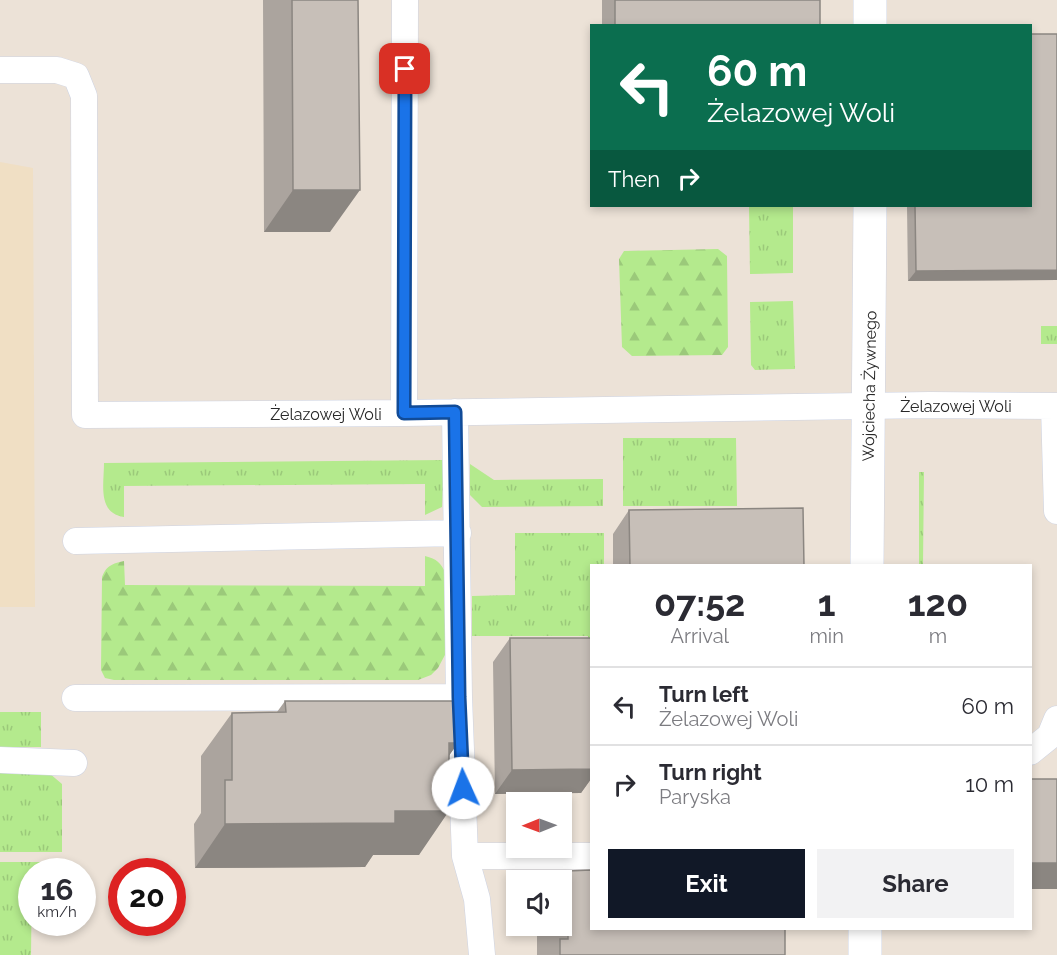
<!DOCTYPE html>
<meta charset="utf-8">
<style>
:root{--surface:#fff;--page:#f2f2f3;--text:#2b2b33;--muted:#7c7c81;--line:#e1e1e2;--accent:#111827}
body{margin:0;font-family:Raleway,sans-serif;background:var(--page);color:var(--text);height:100vh;display:flex;flex-direction:column;font-size:22px;white-space:nowrap}
*{box-sizing:border-box;margin:0}
p{font-size:20px;color:var(--muted)}
.icon{flex:none;width:33px;height:33px;fill:none;stroke:currentColor;stroke-width:2;stroke-linecap:round;stroke-linejoin:round}
.map{position:relative;flex:1;overflow:hidden}
.details{position:absolute;left:590px;top:564px;width:442px;height:366px;display:flex;flex-direction:column;background:var(--surface);border-radius:0px;box-shadow:0 3px 9px #0003}
.details>*{flex:none}
.hud{position:absolute;left:590px;top:24px;width:442px;height:183px;border-radius:0px;box-shadow:0 3px 9px #0003;background:#0b6e4f;color:#fff;overflow:hidden}
.needle{width:39px;rotate:269deg}
.tools{position:absolute;left:506px;top:792px;display:grid;gap:12px}
.tools a{display:grid;place-items:center;width:66px;height:66px;border-radius:0px;background:var(--surface);box-shadow:0 3px 9px #0003;font-size:30px}
.speed{position:absolute;left:18px;top:858px;display:flex;gap:12px;font-size:30px;font-weight:700;text-align:center}
.speed>*{display:grid;place-content:center;width:78px;height:78px;border-radius:50%;background:var(--surface);box-shadow:0 3px 9px #0003;line-height:1}
.speed small{font-size:15px;font-weight:400}
.speed .limit{border:9px solid #d22;background:#fff;color:#111}
.pin{position:absolute;display:grid;place-items:center;width:51px;height:51px;color:#fff;margin:-26px;border-radius:12px;box-shadow:0 3px 9px #0006}
.me{position:absolute;width:66px;margin:-33px;rotate:358deg;stroke-linejoin:round;filter:drop-shadow(0 0 4px #0008)}
.turn{display:flex;align-items:center;gap:21px;height:126px;padding:0 18px;font-size:27px}
.turn .icon{width:78px;height:78px;stroke-width:2.5}
.turn b{display:block;font-size:42px;line-height:51px}
.then{display:flex;align-items:center;height:57px;padding:0 18px;background:#0003;gap:12px;font-size:22px}
.eta{display:flex;justify-content:space-evenly;align-items:center;height:102px;text-align:center}
.eta b{font-size:36px;font-weight:700;line-height:42px}
.cta{display:flex;gap:12px;margin-top:auto;padding:12px 18px}
.cta a{flex:1;height:69px;border-radius:0px;background:var(--accent);color:#fff;font-size:24px;font-weight:700;line-height:69px;text-align:center}
.cta a+a{background:var(--page);color:var(--text)}
ul{padding:0;list-style:none}
li{display:flex;align-items:center;gap:18px;height:78px;padding:0 18px;border-top:2px solid var(--line)}
li div{flex:1}
li b{display:block;font-size:22px}
li em{font-style:normal}
.map>svg:first-child{display:block}
.education{fill:#f0dfc4}
.grass{fill:url(#grass-tufts)}
.forest{fill:url(#forest-firs)}
.lines{fill:none;stroke-linecap:round;stroke-linejoin:round}
.service-casing{stroke:#cdd3e3;stroke-width:27}
.minor-casing{stroke:#cdd3e3;stroke-width:34}
.service{stroke:#fff;stroke-width:26}
.minor{stroke:#fff;stroke-width:33}
.wall{fill:#aba49e}
.shaded-wall{fill:#8b8681}
.building{fill:#c7bfb8;stroke:#8b8681;stroke-width:1.5}
.route-casing{stroke:#114b97;stroke-width:15}
.route{stroke:#1a73e8;stroke-width:10}
.labels{text-anchor:middle;stroke-width:4.5;stroke-linejoin:round;paint-order:stroke}
.street-label{font-size:16px;fill:#282828;stroke:#fff}
</style>
<div class="map">
<svg width="1057" height="955" viewBox="0 0 1057 955">
<defs>
<pattern id="grass-tufts" width="24" height="20" patternUnits="userSpaceOnUse" patternTransform="scale(1.5)"><rect width="24" height="20" fill="#b4ea8d"/><path d="M3 7l-1-3M5 7V3M7 7l1-3M15 17l-1-3M17 17v-4M19 17l1-3" fill="none" stroke="#9bc97a"/></pattern>
<pattern id="forest-firs" width="22" height="20" patternUnits="userSpaceOnUse" patternTransform="scale(1.5)"><rect width="22" height="20" fill="#b4ea8d"/><path d="M5 1l3.5 6h-7zM16 11l3.5 6h-7z" fill="#9bc97a"/></pattern>
</defs>
<rect width="100%" height="100%" fill="#ece2d7"/>
<path class="education" d="M0,162L33,168L35,607H0Z"/>
<path class="grass" d="M749,206H793V273L750,274Z
M793,301L795,369L755,370L751,365L750,302Z
M1041,326H1057V344H1041Z
M623,438H736L737,506H623Z
M444,460L442,507L425,515V484L124,486V517C97,513 104,484 104,463Z
M470,464L494,480L603,479V506L482,507L470,495Z
M919,472H924L923,566L919,565Z
M515,533H604V565L591,566V678H589L588,636H472V596L515,595Z
M0,712H41V747H0Z
M0,771L49,773L62,784V852H0Z
M0,862H63V871L32,872L31,955H0Z"/>
<path class="forest" d="M718,249L727,256L728,347L722,355L632,356L622,347L619,259L624,251Z
M425,556C437,559 441,563 446,574V653L438,668L431,675L418,680H114L105,678L101,670L102,577C107,565 112,564 124,561L125,585L425,586Z"/>
<g class="lines">
<defs>
<path id="service" d="M0,70H57L76,76L84,96L85,415L404,413L930,405L1057,406
M1054,406L1057,511
M404,413L405,0
M76,541L458,533
M459,697L465,856L477,899L482,955
M75,698L459,697L455,412
M1030,752L1050,736L1057,719
M0,760L74,763
M465,856H591"/>
<path id="minor" d="M870,0V26
M867,566L870,206
M865,955V928"/>
</defs>
<use href="#service" class="service-casing"/>
<use href="#minor" class="minor-casing"/>
<use href="#service" class="service"/>
<use href="#minor" class="minor"/>
</g>
<path class="wall" d="M263,0H358L330,232H264Z
M602,0H820V26H602Z
M907,206H1030L1057,280L908,281Z
M629,510L804,566H613V534Z
M510,638H591V779L581,793L495,794L493,662Z
M285,701L458,743L449,755L419,855H373L365,867L195,868L194,824L201,813V756L232,713L277,712Z
M568,871L785,955H537V926H561V880Z"/>
<path class="shaded-wall" d="M293,190H360L330,232H264Z
M1057,270V280L908,281L916,271Z
M449,743H458L427,787Z
M591,769V779L581,793L495,794L512,770Z
M395,811H449L419,855H373L365,867L195,868L225,824Z
M1030,863H1057V889H1030Z"/>
<path class="building" d="M292,0H358L360,190H293Z
M615,0H820V26H615Z
M1030,34H1057V270L916,271L915,206H1030Z
M803,508L804,566H630L629,510Z
M510,638H591V769L512,770Z
M285,701H458V743H449V811H395V823L225,824V780H232V713L286,712Z
M1030,779H1057V863H1030Z
M591,870V928H785V955H560V939H568V871Z"/>
<g class="lines">
<defs>
<path id="route" d="M405,69L404,413L455,412L459,697L463,788"/>
</defs>
<use href="#route" class="route-casing"/>
<use href="#route" class="route"/>
</g>
<g class="labels">
<g class="street-label">
<text transform="translate(869 386) rotate(-89)" y="6">Wojciecha Żywnego</text>
<text x="956" y="412">Żelazowej Woli</text>
<text x="326" y="420">Żelazowej Woli</text>
</g>
</g>
</svg>
<div class="tools">
<a><svg class="needle" viewBox="-14 -14 28 28"><path d="M0-13l5 13h-10z" fill="#e53935"/><path d="M0 13l5-13h-10z" fill="#7c7c81"/></svg></a>
<a><svg class="icon" aria-label="sound" viewBox="0 0 24 24"><path d="M4 9h4l5-4v14l-5-4H4zM17 9q2 3 0 6"/></svg></a>
</div>
<div class="speed"><div>16<small>km/h</small></div><div class="limit">20</div></div>
<div class="pin" style="left:405px;top:69px;background:#d93025"><svg class="icon" aria-label="arrive" viewBox="0 0 24 24"><path d="M6 21V4h12l-3 4 3 4H6"/></svg></div>
<svg class="me" style="left:463px;top:788px" viewBox="-20 -20 40 40"><circle r="19" fill="#fff"/><path d="M0-13L10 11 0 6-10 11z" fill="#1a73e8"/></svg>
<div class="hud">
<div class="turn"><svg class="icon" aria-label="left" viewBox="0 0 24 24"><path d="M17 20v-9H6M10 6l-5 5 5 5"/></svg><div><b>60 m</b>Żelazowej Woli</div></div>
<div class="then">Then<svg class="icon" aria-label="right" viewBox="0 0 24 24"><path d="M7 20v-9h11M14 6l5 5-5 5"/></svg></div>
</div>
<section class="details">
<div class="eta">
<div><b>07:52</b><p>Arrival</p></div>
<div><b>1</b><p>min</p></div>
<div><b>120</b><p>m</p></div>
</div>
<ul>
<li><svg class="icon" aria-label="left" viewBox="0 0 24 24"><path d="M17 20v-9H6M10 6l-5 5 5 5"/></svg><div><b>Turn left</b><p>Żelazowej Woli</p></div><em>60 m</em></li>
<li><svg class="icon" aria-label="right" viewBox="0 0 24 24"><path d="M7 20v-9h11M14 6l5 5-5 5"/></svg><div><b>Turn right</b><p>Paryska</p></div><em>10 m</em></li>
</ul>
<div class="cta"><a>Exit</a><a>Share</a></div>
</section>
</div>
